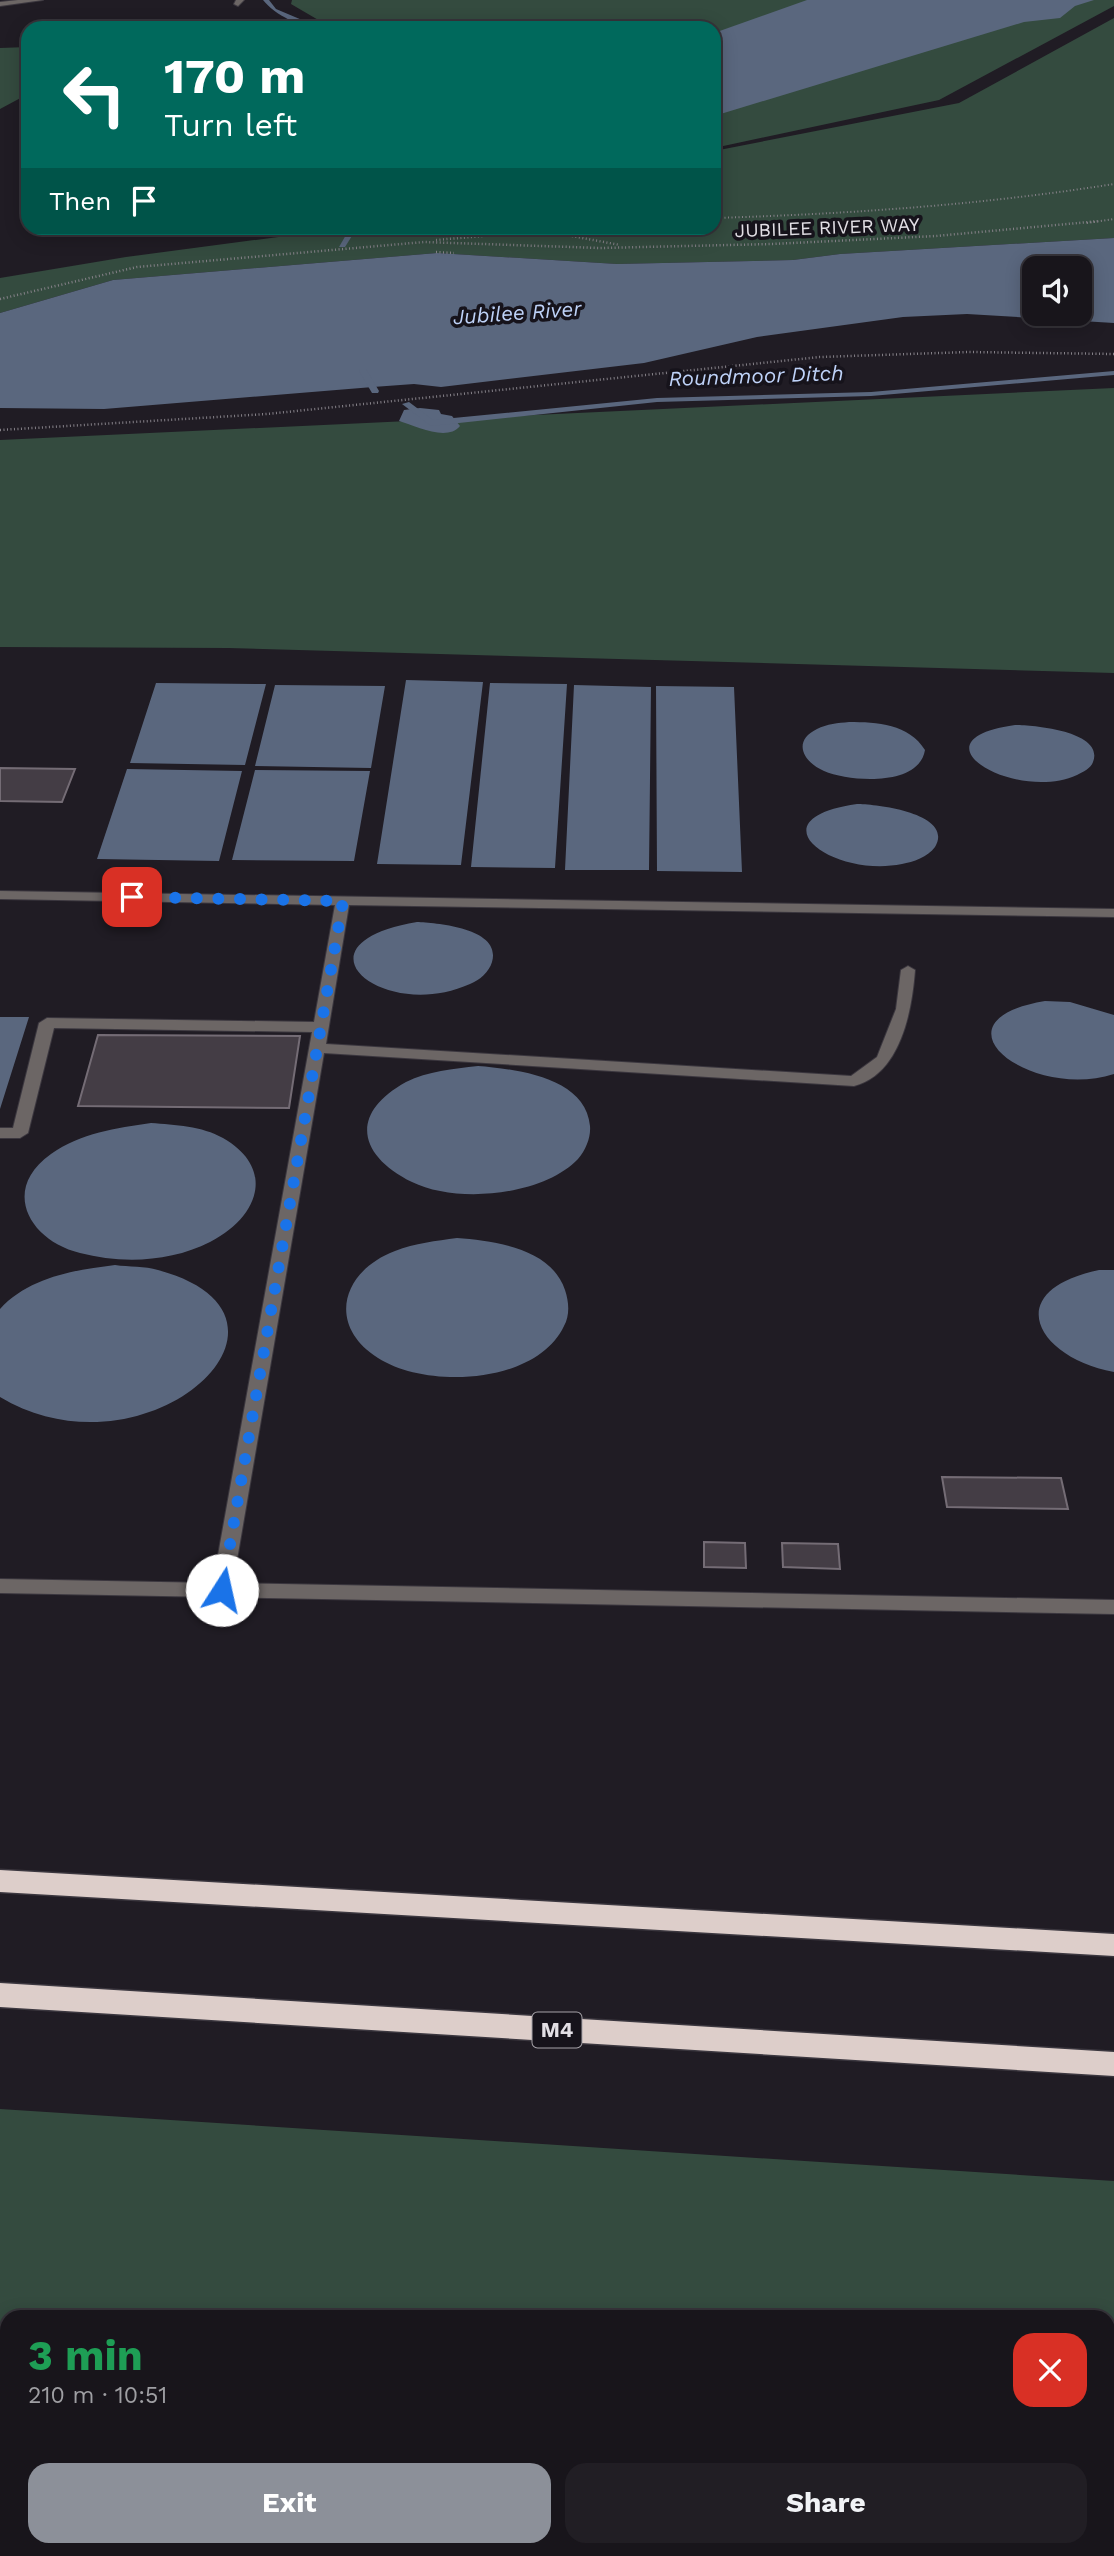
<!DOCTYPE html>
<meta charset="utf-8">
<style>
:root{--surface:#18151b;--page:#211e24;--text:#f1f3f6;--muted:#9f9fa3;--line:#36343a;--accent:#8c9099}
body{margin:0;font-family:"Work Sans",sans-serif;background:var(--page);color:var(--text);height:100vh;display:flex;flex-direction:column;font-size:26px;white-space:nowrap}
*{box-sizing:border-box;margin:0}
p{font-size:23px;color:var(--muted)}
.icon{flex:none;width:38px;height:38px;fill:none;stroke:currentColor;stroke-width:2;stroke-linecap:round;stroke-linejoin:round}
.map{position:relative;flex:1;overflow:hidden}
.details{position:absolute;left:0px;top:2310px;width:1115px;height:247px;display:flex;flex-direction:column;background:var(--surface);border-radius:21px 21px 0 0;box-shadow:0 4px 18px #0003,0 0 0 2px var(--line)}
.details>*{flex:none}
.top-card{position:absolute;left:21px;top:21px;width:700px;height:214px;border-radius:21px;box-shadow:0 4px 18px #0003,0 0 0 2px var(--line);background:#00695c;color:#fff;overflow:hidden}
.buttons{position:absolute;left:1022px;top:256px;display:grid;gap:14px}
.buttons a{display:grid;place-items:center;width:70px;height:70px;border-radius:14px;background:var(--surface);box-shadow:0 4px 18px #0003,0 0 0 2px var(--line);font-size:35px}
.pin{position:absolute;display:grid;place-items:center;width:60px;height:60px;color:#fff;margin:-30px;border-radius:14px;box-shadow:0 4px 10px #0006}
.me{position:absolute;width:77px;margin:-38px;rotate:10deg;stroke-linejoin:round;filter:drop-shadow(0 0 5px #0008)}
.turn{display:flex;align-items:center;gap:24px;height:147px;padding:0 28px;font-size:32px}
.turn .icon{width:91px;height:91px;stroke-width:2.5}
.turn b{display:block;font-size:49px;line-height:60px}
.then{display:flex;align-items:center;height:66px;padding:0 28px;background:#0003;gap:14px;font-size:26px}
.round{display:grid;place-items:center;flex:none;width:74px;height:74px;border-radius:21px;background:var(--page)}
.head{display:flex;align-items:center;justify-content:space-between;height:119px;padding:0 28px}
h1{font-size:42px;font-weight:700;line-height:52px;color:#1e9e55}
.primary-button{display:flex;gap:14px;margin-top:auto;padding:14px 28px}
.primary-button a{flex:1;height:80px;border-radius:21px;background:var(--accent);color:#fff;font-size:28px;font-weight:700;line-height:80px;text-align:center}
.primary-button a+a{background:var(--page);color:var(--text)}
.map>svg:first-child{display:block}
.green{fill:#344b3f}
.water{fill:#5a677e;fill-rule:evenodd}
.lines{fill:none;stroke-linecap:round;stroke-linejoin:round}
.stream{fill:#5a677e;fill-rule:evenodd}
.building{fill:#443d45;stroke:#746c75;stroke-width:2}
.minor-casing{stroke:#3b373f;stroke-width:2}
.highway-casing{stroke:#3b373f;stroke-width:3}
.path-far2{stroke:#858188;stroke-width:2;stroke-dasharray:1 2.5;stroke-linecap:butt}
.path-far1{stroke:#858188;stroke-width:2.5;stroke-dasharray:1 2.5;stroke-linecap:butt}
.path{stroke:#858188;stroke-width:6;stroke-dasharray:2.5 8;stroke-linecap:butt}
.minor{fill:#6c6665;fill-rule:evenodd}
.highway{fill:#ddceca;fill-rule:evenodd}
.route{stroke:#1a73e8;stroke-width:12;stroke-dasharray:0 21.6}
.labels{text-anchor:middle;stroke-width:7;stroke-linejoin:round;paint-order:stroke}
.far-street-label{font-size:19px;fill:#e2dfe5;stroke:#16131b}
.far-water-label{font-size:21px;font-style:italic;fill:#bed2f8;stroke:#16131b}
.shield{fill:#16131b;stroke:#a5a2a8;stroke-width:2}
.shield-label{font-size:21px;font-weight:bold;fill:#e2dfe5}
</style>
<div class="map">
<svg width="1114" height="2556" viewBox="0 0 1114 2556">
<rect width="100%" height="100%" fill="#201c24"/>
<path class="green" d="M292,0H1114V6L939,100L714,148V28H332L291,4Z
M1114,18V238L840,254L793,260L617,264L437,253L113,280L0,313V278L126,257L346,228H714V151L959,103Z
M28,47V94L0,109V48Z
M1114,388V673L229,648L0,647V440Z
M0,2109L1114,2181V2521L1108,2524V2317H7V2328L0,2327Z
M0,2472L7,2474V2550H376L407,2556H0Z
M940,2550H1048C1017,2556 973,2556 940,2550Z"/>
<path class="water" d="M807,0H1094L1075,6L1060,18L1024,22L714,116V33Z
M1114,238V323L967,314L903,317L757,337L644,363L441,387L414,384L373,387L104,409L0,408V313L113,280L437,253L617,264L793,260L840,254ZM1034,268H1080V313H1034Z
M420,408L439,410L441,414L452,416L460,426C447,442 416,426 399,421L404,410Z
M406,680L483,682L461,865L377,864Z
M156,683L266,684L245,765L130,763Z
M490,683L567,684L555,868L471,867Z
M275,685L385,686L371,768L255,766Z
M574,685L651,687L649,870H565Z
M656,686L734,687L742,872L657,871Z
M849,722C877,722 909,724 925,750C919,787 850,782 824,771C803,762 792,741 817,729C827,724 838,723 849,722Z
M1015,725C1032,725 1105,731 1093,762C1091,768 1083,772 1077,775C1016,803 907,740 1015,725Z
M127,769L242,771L219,861L97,859Z
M255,770L370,771L354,861L232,860Z
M857,804C875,804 955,813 935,847C928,857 913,862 902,864C832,878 752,819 857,804Z
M417,922C437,923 502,928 492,962C489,972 480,980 470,984C383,1023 287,944 417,922Z
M1045,1001L1070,1002L1114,1015V1074C1030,1101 926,1021 1045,1001Z
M0,1017H29L0,1109Z
M478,1066C515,1069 586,1077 590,1126C591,1137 586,1150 578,1159C543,1196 456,1204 412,1182C359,1156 348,1114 406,1082C428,1071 453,1069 478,1066Z
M151,1123C175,1125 202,1126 223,1138C277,1169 258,1218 210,1242C171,1262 122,1264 80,1253C30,1241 0,1190 51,1154C81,1133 116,1128 151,1123Z
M457,1238C495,1241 551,1248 565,1290C569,1302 570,1315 564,1326C536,1385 426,1389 378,1358C326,1325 342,1271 395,1251C415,1243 436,1241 457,1238Z
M115,1265C129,1267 145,1266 158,1270C331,1317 147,1485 0,1397V1309C29,1277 75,1270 115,1265Z
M1099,1270H1114V1372C1037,1358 999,1291 1099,1270Z"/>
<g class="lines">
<path class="stream" d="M263,0H269L276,9L321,28C301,28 275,15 263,0Z
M350,228H364L355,231L345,247H339Z
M360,369H366L379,391L378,393H372L359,371Z
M1114,371V375L871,396L657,402L431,426L402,404L409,402L433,420L657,398L871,392Z"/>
</g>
<path class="building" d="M0,768L75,769L62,802L0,801Z
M98,1035L300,1036L289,1108L78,1106Z
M942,1477L1061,1478L1068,1509L947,1507Z
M704,1542L745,1543L746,1568L704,1567Z
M782,1543L838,1544L840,1569L783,1567Z"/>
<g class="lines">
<defs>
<path id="minor" d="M18,0H43L0,6V2Z
M236,0H244L238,6L234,4Z
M0,891L1114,909V917L349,905L326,1044L851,1076L877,1057L896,1009L901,970L908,966L915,970C912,1010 901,1074 854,1086L324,1053L233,1583L1114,1600V1614L0,1593V1579L213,1583L312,1032L54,1028L28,1133L20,1138H0V1128H13L39,1023L47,1018L314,1022L335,905L0,899Z"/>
<path id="highway" d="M0,1870L1114,1934V1956L0,1892Z
M0,1983L1114,2052V2076L0,2007Z"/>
</defs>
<use href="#minor" class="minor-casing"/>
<use href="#highway" class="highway-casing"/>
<path class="path-far2" d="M714,218C848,214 981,205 1114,184
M1087,223L1114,219"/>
<path class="path-far1" d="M559,228L561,234L620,245
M436,240L578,228
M436,252L454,253
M0,299L137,267L424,242L600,248L772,244L936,236L1100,221
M0,430L267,414L820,357L969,352L1114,354"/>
<path class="path" d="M0,2370H7
M527,2550L528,2556
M673,2550L698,2556"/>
<use href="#minor" class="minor"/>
<use href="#highway" class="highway"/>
</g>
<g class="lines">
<path class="route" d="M132,897L343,901L222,1590"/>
</g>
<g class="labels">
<g class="far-street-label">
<text transform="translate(827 227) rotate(-2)" y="7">JUBILEE RIVER WAY</text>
</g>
<g class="far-water-label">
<text transform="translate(517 313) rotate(-4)" y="7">Jubilee River</text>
<text transform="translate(756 376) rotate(-2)" y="7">Roundmoor Ditch</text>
</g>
<rect class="shield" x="532.5" y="2012.5" width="49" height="35" rx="5"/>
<g class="shield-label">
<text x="557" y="2037">M4</text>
</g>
</g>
</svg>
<div class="buttons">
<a><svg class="icon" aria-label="sound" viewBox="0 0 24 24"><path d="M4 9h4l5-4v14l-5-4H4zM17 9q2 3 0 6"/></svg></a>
</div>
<div class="pin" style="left:132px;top:897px;background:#d93025"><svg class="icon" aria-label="arrive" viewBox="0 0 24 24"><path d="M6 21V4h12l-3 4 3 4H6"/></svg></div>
<svg class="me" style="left:222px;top:1590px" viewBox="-20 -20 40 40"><circle r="19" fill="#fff"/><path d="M0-13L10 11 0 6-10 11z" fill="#1a73e8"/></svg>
<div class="top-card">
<div class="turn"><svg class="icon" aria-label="left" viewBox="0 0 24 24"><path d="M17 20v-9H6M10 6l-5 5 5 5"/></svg><div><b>170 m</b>Turn left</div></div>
<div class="then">Then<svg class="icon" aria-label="arrive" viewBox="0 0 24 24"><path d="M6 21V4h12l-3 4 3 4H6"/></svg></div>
</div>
<section class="details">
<div class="head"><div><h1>3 min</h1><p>210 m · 10:51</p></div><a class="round" style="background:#d93025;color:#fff"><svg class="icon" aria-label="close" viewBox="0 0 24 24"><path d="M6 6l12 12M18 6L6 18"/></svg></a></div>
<div class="primary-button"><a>Exit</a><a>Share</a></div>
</section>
</div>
